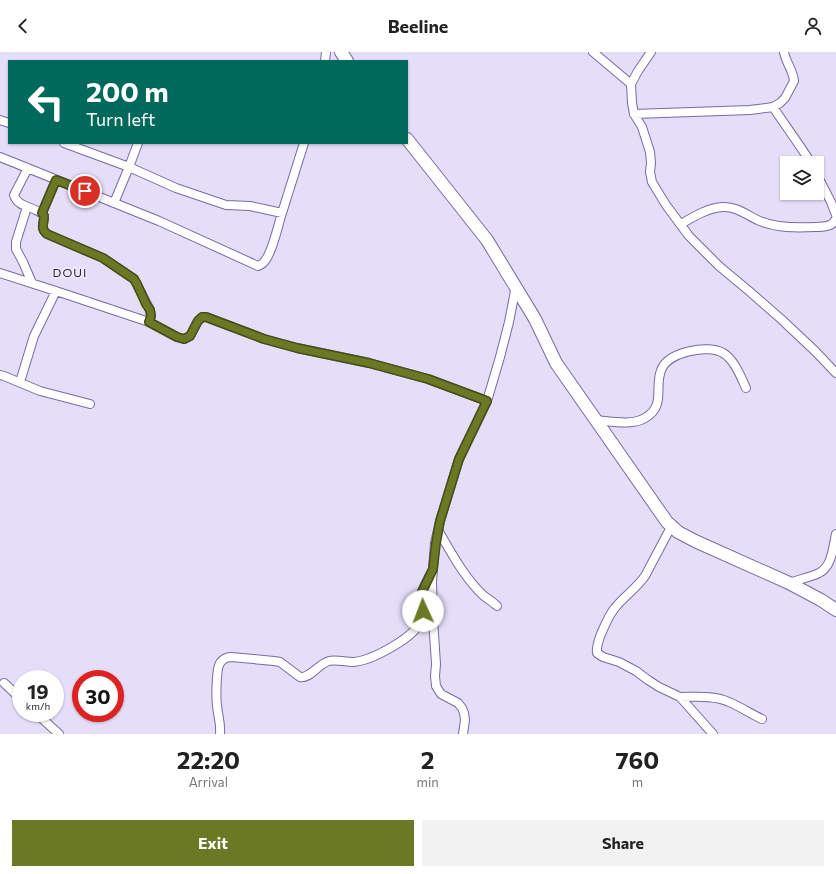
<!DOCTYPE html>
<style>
:root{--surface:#fff;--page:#f2f2f2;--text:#222;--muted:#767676;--accent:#6b7824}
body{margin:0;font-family:Commissioner,sans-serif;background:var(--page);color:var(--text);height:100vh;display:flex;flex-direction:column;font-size:15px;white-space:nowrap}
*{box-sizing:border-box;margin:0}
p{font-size:13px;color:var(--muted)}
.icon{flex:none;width:22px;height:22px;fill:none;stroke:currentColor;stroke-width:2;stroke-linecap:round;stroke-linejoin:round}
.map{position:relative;height:682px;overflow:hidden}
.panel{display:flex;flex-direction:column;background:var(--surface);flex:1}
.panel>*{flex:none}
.guide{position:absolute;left:8px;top:8px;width:400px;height:84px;border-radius:0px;box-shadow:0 1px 3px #0004;background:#00695c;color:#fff;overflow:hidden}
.controls{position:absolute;left:780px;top:104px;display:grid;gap:8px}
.controls a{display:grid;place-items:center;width:44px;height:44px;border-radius:0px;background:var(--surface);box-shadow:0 1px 3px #0004;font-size:20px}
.speed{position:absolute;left:12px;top:618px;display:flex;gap:8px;font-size:20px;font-weight:700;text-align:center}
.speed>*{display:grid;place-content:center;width:52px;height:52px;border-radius:50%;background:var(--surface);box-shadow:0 1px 3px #0004;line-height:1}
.speed small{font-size:10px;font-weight:400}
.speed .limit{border:6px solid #d22;background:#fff;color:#111}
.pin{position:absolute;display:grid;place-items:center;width:34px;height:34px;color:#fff;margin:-17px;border:2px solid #fff;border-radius:50%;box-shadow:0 1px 4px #0007}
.me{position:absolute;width:44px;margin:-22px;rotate:358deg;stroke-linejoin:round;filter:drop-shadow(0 0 3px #0008)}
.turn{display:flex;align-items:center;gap:14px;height:84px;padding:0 12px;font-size:18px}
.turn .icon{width:52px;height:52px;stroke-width:2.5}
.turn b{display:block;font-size:28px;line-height:34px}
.eta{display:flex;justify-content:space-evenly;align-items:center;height:68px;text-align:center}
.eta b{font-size:24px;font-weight:700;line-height:28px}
.cta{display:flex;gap:8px;margin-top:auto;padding:8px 12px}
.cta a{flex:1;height:46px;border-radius:0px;background:var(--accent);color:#fff;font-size:16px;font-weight:700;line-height:46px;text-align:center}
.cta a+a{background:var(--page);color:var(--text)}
header{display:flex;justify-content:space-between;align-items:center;height:52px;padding:0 12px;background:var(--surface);font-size:18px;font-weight:700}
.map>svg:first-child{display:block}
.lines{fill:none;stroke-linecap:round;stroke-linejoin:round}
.street-casing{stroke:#7a69a1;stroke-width:10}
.secondary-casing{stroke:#7a69a1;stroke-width:14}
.street{stroke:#fff;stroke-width:8}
.secondary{stroke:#fff;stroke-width:12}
.route-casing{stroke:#464e17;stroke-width:10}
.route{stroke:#6b7824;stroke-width:7}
.labels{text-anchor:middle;stroke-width:3;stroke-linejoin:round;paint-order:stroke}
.quarter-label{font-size:12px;letter-spacing:1px;fill:#2b243b;stroke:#f1eefb}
</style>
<header><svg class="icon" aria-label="back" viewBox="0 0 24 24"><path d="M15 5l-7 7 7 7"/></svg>Beeline<svg class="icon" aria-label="person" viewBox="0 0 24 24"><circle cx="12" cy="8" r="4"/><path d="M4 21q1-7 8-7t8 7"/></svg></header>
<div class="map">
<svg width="836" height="682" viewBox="0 0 836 682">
<rect width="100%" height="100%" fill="#e5def8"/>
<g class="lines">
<defs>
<path id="street" d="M593,0L631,32
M651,0L638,19L631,32L632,51L634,62L642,75L650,100L651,111L650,120L652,130L666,153L689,184L719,214L749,239L781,267L815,299L836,321
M325,9L326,0
M773,55C785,73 799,92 811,111
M634,62L750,58L773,55L780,51L785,46L794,29C793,18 786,11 784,0
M0,68L9,71
M64,91L129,115L176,136L226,153L250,154L282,161L304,91
M0,105L159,169L258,214C260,213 261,213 263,211C272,203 278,173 282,161
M28,116L14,143C18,157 37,154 44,164C44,173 40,176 47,182L103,206L134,227L150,258L151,264L149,270L177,285L184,287L190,284C195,277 196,265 206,265L264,287L297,296L369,311L428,327L487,349
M817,123L831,150L836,163
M114,151L129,115L138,91
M27,155L16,190V197L23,210L32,231
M42,161L56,128
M681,172C693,165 707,156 723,155C736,154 748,164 760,169C777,176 796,176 815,175C819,175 825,175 830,173C833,172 834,170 836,167
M0,221L68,243L149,270
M0,323L4,324L40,339L90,352
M20,330L34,284L56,239
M596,368C610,369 632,374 645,366C667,353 653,334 662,316C670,300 708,292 723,301C734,307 741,325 746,336
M671,475L645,524C636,537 623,545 614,557C608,565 605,573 601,582C599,588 596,594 597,601L603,605L619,610L636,619L648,628L659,635L680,645L713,682
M438,478C451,500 465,527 484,544C488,547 493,550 497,554
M789,531C797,528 811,525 819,521C832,515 833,495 836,482
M4,631L21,647
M680,645C696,645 714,643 729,650C741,655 751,662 762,667
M36,661L59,682
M220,682C221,671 218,664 217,654C216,646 216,617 220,611C223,607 227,605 231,605L274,609L280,610L300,625C310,627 318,612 329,609C336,607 345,610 353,610C371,609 416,585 421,568C424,559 420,555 420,547C421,538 427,529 431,521
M463,682L465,668L464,661L462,656L458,651L441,642L436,634L435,624L436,612L433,567L432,529L435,491L440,469L459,407L487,349L500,305L509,270L516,234"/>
<path id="secondary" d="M341,0L347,9
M407,87L487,188L535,267L556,311L667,470L678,480L695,489L789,531L821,548L836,558"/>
</defs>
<use href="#street" class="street-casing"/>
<use href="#secondary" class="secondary-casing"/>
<use href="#street" class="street"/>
<use href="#secondary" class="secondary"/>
</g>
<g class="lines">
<defs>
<path id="route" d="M85,139L56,128L42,161L44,164C44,173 40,176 47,182L103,206L134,227L137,232L146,252L150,258L151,264L149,270L177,285L184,287L190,284L198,269L202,265H206L264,287L297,296L369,311L428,327L487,349L459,407L440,469L436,491L433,517L421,542L420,548L423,559"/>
</defs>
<use href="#route" class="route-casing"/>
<use href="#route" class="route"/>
</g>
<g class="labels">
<g class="quarter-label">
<text x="70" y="225">DOUI</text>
</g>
</g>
</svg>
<div class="controls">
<a><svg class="icon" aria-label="layers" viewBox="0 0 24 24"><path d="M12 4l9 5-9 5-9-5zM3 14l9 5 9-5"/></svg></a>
</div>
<div class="speed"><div>19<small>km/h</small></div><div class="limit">30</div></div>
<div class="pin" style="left:85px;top:139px;background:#d93025"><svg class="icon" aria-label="arrive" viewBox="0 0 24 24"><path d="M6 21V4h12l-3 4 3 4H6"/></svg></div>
<svg class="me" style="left:423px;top:559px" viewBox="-20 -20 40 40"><circle r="19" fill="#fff"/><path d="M0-13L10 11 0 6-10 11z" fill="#6b7824"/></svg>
<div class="guide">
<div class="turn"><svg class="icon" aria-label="left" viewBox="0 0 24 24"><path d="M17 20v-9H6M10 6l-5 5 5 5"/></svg><div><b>200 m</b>Turn left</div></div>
</div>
</div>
<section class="panel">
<div class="eta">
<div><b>22:20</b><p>Arrival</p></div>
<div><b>2</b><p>min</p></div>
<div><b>760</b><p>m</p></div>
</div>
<div class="cta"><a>Exit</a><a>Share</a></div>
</section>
